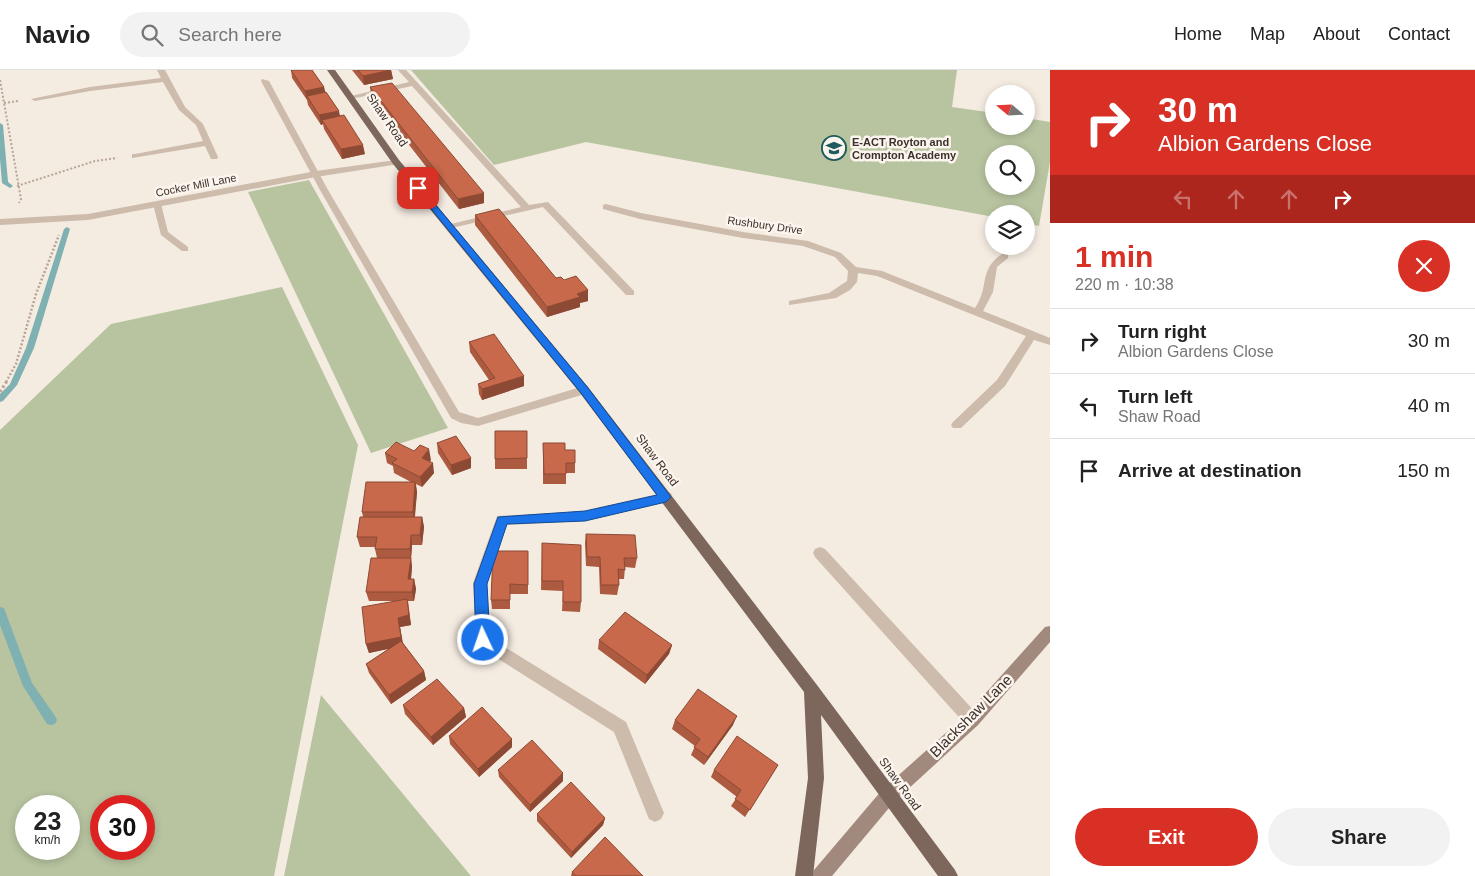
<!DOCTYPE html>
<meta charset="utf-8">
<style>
:root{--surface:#fff;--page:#f2f2f2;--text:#222;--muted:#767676;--line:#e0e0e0;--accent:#d93025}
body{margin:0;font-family:Helvetica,sans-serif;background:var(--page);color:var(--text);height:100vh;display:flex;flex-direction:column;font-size:19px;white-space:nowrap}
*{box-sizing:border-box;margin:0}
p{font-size:16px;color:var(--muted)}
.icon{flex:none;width:28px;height:28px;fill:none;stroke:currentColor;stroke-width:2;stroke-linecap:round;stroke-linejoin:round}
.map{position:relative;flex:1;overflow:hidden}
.side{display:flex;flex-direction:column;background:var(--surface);width:425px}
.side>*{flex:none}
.banner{background:#d93025;color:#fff;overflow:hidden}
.needle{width:32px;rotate:289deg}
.fabs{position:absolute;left:985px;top:15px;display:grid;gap:10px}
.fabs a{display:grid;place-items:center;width:50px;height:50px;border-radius:50%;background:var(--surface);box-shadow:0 2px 8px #0003;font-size:25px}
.speed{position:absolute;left:15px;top:725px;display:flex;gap:10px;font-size:25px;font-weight:700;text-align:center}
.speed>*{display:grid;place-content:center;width:65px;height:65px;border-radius:50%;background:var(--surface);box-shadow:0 2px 8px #0003;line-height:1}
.speed small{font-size:12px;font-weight:400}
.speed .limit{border:8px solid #d22;background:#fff;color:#111}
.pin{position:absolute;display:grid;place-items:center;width:42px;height:42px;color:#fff;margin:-21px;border-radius:10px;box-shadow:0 2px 8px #0006}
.me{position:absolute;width:55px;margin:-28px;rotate:357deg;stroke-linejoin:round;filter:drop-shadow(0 0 4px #0008)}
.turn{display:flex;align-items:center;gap:18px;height:105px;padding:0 25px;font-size:22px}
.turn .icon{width:65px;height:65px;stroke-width:2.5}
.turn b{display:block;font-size:35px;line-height:42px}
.lanes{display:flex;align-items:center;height:48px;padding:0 25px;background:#0003;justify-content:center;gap:25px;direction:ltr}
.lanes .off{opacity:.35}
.round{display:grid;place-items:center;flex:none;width:52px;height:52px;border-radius:26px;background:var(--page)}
.head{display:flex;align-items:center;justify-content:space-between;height:85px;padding:0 25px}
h1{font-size:30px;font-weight:600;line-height:38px;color:var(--accent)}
.primary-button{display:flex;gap:10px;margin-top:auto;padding:10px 25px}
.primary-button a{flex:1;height:58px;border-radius:30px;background:var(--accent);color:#fff;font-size:20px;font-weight:600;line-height:58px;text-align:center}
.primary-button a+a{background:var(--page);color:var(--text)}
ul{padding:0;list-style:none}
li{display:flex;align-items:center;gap:15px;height:65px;padding:0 25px;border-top:1px solid var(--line)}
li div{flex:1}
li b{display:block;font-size:19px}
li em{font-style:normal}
header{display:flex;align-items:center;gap:30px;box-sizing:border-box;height:70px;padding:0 25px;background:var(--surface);border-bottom:1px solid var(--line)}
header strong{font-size:24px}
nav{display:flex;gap:28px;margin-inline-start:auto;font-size:18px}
.search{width:350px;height:45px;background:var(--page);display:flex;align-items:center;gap:12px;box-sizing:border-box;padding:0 18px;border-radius:28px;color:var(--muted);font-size:19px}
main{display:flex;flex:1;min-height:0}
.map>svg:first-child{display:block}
.green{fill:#b8c4a0;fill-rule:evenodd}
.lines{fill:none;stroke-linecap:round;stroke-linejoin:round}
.stream{fill:#7fb0b2;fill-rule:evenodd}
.path-far2{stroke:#b9a596;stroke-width:2;stroke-dasharray:2 2;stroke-linecap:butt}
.path-far1{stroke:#b9a596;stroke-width:2.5;stroke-dasharray:2 2;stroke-linecap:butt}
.path{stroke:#b9a596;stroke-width:3;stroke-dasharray:2.5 2.5;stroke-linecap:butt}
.lane{fill:#cdbbac;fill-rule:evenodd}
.street{fill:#cdbbac;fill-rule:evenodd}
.secondary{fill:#a18a7d;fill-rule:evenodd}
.primary{fill:#7d675c;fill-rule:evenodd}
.wall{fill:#ac5a40}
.shaded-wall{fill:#8c4a34}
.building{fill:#c8694b;stroke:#8c4a34}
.route{fill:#1a73e8;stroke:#114b97}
.labels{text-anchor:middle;stroke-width:5;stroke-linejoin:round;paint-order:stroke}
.far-poi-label{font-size:11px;font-weight:bold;fill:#3b302b;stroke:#fbf5ee;text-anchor:start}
.far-street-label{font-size:11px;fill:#3b302b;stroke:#fbf5ee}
.street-label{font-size:12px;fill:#3b302b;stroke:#fbf5ee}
.near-street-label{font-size:15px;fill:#3b302b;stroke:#fbf5ee}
</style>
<header>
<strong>Navio</strong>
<div class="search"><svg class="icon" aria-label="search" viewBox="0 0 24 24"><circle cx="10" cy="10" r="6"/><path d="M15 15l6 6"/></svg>Search here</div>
<nav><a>Home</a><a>Map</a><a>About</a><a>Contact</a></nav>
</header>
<main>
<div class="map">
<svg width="1050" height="806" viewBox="0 0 1050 806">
<rect width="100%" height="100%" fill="#f4ebe1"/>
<path class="green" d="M411,0H957L952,37L994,43V56H1026V48L1050,52V92L1039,156L1026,153V144H994V147L586,72L494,95ZM994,84H1026V116H994Z
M309,110L448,358L371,383L248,122Z
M282,217L358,375L274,806H0V360L111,254ZM69,736V779H26V736ZM144,736V779H101V736Z
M321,625L471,806H284Z"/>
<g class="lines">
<path class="stream" d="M0,53L3,55L8,112L13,116L10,118L2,113L0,89Z
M67,157L70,159L34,278L17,315L3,331L0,332V324L10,314L26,278L64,159Z
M0,537L4,538L5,541L32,613L55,646L57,650L55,654L51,655L47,654L23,616L0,555Z"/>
<path class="path-far2" d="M0,10L21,129L19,133
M4,33L18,31
M17,116L95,91L117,88"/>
<path class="path-far1" d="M6,312L16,294L36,224L59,165"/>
<path class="path" d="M0,322L7,311"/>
<path class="lane" d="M398,0H406L529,135L548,132L634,221V225H626L543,137L447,159V155L521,137L412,16L351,29L347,27L409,12Z
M262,9L269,11L328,120L459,342L478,348L584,316L588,317L590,320L588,323L478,356L461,353L451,348L320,120L261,11Z
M154,132L161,134L168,162L188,177V181H182L161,165L153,134Z
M820,477L825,479L978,645L980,650L978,655L972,658L966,655L815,487L813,483L815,479Z"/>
<path class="street" d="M157,0H165L185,37L203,54L218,87L217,89H211L205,76L132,88V84H135L203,71L196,55L179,40L163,12L90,21L35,31L31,29L90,17L161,8Z
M396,90H399V94L316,107L88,150L0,155V149L88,144L316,101Z
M606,134L641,143L743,162L808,171L841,183L856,197L882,201L975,238C990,216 978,200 1002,184H1008V188L997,197L993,222L983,241L1050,268V275L1034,270L1005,316L961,358H953L951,355L953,352L997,310L1026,266L877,206L858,203L857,212L850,220L836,228L789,235V231L829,223L847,211L848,201L835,187L803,176L743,168L640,149L603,139V135Z
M666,422L671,423L672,427L671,431L585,451L507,455L487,513L490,568L626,652L664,743L661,749L655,752L649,749L614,662L478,576L476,571L473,513L497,446L585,441Z"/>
<path class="secondary" d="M1050,556V572L978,655L894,732L832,806H811L814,800L882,720L966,645L1045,557Z"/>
<path class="primary" d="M327,0H335L399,90L588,317L817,615L955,800L958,806H938L821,645L824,708L813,806H795L808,708L804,622L580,323L393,94Z"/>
</g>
<path class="wall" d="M291,0H312L324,17L325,22L340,46L365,84L342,89L324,59L323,54L321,55L308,35L307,30L292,8Z
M352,0H391L393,9L364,15Z
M370,17L484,133L459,139L371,26Z
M475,145L556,208L564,210L588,220V231L580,233V237L547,247L475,155Z
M469,272L524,306V316L482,330L479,324L478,314L489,310L470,282Z
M527,361V399H495V389Z
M437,373L471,388V398L452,405L438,383Z
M543,373L565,380L575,393V403H566V414H543Z
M385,383L431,390L429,391L434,403L422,417L416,414L417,422L415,447H422L424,457L422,475H412L411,489L412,497L411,509H414L416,519L414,531H408L411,555L400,557L403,573L424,601L426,610L391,634L369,603L366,594L390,578L369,583L366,574L396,531H369L366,522L377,488L375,479V477H360L357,467L363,447L362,442L411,412L394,403L393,396L387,393Z
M586,464L637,488L635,498L625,497L624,509H619V515L617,525L600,524L599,497L586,496L585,473Z
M542,473L581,532L580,542L562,541L563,521L541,520Z
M528,481V524H510V539H492L491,530Z
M599,570L672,575L669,584L645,614L598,579Z
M403,635L464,638L466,647L433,675L405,644Z
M675,650L733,655L704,695L691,685L695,676L672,659Z
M449,666L512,669V677L479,707L450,674Z
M778,695L745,747L731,736L737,727L711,707L714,700Z
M498,700L563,703V711L530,742L499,707Z
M537,744L605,748L603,755L571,788L537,751Z
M572,802L642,806H571Z"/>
<path class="shaded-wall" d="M391,0L393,9L364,15L363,6Z
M324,17L326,26H307V30L305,21Z
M339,41L341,51L322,50L323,54L321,55L319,45Z
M363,75L365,84L342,89L341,79Z
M484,123V133L459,139L458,129Z
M588,220V231L580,233V237L547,247V237L577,224Z
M524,306V316L482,330V319Z
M429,379L431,390L423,398L422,388Z
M471,388V398L452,405L451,395Z
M433,393L434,403L422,417L420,407Z
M415,412L417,422L414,452L413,442Z
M422,447L424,457L422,475L420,465Z
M411,465L412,475L411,489L410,479Z
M411,488L412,497L410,519L408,509Z
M414,509L416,519L414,531L412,522Z
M407,529L411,555L400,557L403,576L369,583L366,574L398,548Z
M672,575L669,584L645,614L647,605Z
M424,601L426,610L391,634L389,625Z
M464,638L466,647L433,675L431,667Z
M737,646L733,655L704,695L708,687Z
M512,669V677L479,707L478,699Z
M563,703V711L530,742V735Z
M605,748L603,755L571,788L572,782Z"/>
<path class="building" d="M291,0H312L324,17L305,21Z
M358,0H391L363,6Z
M392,13L484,123L458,129L370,17Z
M326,22L339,41L319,45L307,26Z
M344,45L363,75L341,79L322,50Z
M499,139L556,208L561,207L564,210L576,206L588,220L577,224L580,227L547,237L475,145Z
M494,264L524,306L482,319L478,314L495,308L469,272Z
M495,361H527V388L495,389Z
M456,366L471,388L451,395L437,373Z
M396,372L414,381L420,375L429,379L422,388L433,393L420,407L392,393L397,389L385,383Z
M543,373H565V380H575V393H566V404H544Z
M366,412H415L413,442H362Z
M360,447H422L420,465H411L410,479H375L377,467H357Z
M586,464L635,465L637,488H624L625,500L618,499L619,515H601L600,487H587Z
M542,473L581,475V532H563V511H542Z
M493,481H528V515L510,514V530H491Z
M371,488H411L408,509H414L412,522H366Z
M407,529L409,545L398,548L401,567L366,574L362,537Z
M625,542L672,575L647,605L599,570Z
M401,571L424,601L389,625L366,594Z
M437,609L464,638L431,667L403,635Z
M698,619L737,646L708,687L694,677L700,669L675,650Z
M482,637L512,669L478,699L449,666Z
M737,666L778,695L750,740L735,729L741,720L714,700Z
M532,670L563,703L530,735L498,700Z
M571,712L605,748L572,782L537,744Z
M605,767L643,806H576L572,802Z"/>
<path class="route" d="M415,116H420L588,318L671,427L666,432L585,451L507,454L487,514L490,570L488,575L483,576L478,575L476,570L474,514L498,447L585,441L657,425L581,323L415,119Z"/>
<defs>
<symbol id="school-ring" viewBox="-11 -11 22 22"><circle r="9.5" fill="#fbf5ee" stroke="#1f5a5e" stroke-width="1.5"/><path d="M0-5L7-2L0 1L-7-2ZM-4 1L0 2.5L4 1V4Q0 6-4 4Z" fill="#1f5a5e"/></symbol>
</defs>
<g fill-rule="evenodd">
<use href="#school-ring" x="820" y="64" width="28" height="28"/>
</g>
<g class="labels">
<g class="far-poi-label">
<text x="852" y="76">E-ACT Royton and<tspan x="852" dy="13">Crompton Academy</tspan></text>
</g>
<g class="far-street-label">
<text transform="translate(196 115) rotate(-11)" y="4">Cocker Mill Lane</text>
<text transform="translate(765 155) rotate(8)" y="4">Rushbury Drive</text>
</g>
<g class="street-label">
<text transform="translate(387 50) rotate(55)" y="4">Shaw Road</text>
<text transform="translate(657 390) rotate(53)" y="4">Shaw Road</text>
<text transform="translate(900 714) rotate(54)" y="4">Shaw Road</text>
</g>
<g class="near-street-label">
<text transform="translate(971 646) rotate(-45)" y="5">Blackshaw Lane</text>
</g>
</g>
</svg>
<div class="fabs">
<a><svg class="needle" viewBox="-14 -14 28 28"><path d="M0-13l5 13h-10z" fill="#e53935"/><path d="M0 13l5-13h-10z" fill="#767676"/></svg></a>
<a><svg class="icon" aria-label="search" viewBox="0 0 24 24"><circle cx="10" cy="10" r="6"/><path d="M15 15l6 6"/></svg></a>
<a><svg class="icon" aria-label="layers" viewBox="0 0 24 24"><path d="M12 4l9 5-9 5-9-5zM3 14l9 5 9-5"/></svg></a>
</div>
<div class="speed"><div>23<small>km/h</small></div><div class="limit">30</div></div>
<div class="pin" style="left:418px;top:118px;background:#d93025"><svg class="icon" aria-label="arrive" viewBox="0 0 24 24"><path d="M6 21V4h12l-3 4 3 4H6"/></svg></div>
<svg class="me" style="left:483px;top:570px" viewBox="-20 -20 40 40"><circle r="17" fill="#1a73e8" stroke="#fff" stroke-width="3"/><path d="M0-11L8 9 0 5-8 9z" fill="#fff"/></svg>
</div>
<section class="side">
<div class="banner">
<div class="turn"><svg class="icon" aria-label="right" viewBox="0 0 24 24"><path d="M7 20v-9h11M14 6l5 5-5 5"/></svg><div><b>30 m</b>Albion Gardens Close</div></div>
<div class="lanes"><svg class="icon off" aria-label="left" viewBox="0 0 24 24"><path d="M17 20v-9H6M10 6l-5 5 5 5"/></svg><svg class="icon off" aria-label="ahead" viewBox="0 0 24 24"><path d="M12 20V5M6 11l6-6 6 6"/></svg><svg class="icon off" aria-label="ahead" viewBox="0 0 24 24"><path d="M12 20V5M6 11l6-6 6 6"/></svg><svg class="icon" aria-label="right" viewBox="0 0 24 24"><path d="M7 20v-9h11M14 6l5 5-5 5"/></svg></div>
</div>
<div class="head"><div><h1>1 min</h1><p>220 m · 10:38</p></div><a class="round" style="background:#d93025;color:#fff"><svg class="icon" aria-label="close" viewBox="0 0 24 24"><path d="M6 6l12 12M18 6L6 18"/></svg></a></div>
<ul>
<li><svg class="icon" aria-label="right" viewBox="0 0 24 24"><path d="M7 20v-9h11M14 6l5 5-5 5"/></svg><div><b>Turn right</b><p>Albion Gardens Close</p></div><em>30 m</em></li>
<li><svg class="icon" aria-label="left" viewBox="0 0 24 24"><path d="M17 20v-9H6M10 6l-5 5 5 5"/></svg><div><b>Turn left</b><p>Shaw Road</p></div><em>40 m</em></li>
<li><svg class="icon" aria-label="arrive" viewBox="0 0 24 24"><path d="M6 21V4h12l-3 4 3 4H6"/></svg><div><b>Arrive at destination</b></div><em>150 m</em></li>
</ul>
<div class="primary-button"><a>Exit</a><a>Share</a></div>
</section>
</main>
